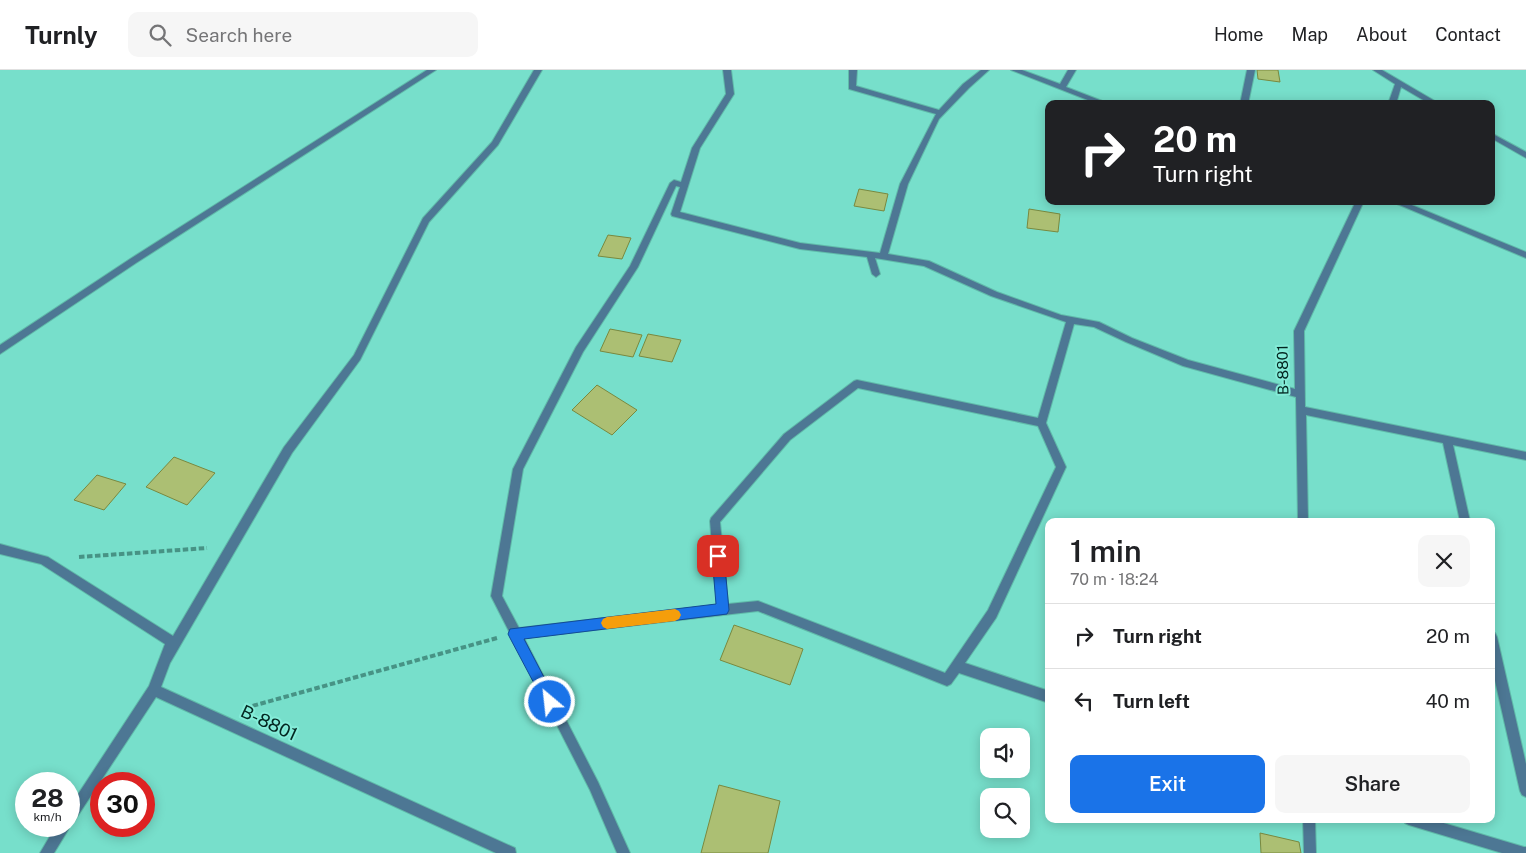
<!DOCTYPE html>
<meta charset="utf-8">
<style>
:root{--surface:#fff;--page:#f6f6f6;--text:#202124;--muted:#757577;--line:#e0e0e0;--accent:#1a73e8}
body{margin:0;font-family:"Public Sans",sans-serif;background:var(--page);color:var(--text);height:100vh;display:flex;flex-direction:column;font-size:19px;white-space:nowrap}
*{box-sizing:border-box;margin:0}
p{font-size:16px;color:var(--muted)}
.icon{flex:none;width:28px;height:28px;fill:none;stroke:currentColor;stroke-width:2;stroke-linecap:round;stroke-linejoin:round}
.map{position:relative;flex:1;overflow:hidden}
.side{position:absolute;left:1045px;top:448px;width:450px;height:305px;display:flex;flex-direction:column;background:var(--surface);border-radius:10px;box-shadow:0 2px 12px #0003}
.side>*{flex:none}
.banner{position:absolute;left:1045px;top:30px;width:450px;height:105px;border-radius:10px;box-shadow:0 2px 12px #0003;background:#202124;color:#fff;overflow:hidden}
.fabs{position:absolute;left:980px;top:658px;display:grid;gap:10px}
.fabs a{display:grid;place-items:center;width:50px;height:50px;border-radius:10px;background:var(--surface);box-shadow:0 2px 12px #0003;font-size:25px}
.speed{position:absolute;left:15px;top:702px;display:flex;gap:10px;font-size:25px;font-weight:700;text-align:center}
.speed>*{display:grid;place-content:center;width:65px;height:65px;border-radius:50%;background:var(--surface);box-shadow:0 2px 12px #0003;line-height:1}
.speed small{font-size:12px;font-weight:400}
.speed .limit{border:8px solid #d22;background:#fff;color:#111}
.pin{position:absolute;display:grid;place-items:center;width:42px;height:42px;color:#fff;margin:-21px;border-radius:10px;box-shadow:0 2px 8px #0006}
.me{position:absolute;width:55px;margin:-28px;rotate:332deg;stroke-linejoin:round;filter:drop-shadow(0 0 4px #0008)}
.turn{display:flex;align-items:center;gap:18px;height:105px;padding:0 25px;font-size:22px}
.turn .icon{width:65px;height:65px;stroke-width:2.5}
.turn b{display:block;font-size:35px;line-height:42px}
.round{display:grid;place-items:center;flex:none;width:52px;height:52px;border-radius:10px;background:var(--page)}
.overview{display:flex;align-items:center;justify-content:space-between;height:85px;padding:0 25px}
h1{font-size:30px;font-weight:600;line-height:38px}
.cta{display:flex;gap:10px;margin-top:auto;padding:10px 25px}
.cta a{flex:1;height:58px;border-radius:10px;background:var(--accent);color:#fff;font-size:20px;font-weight:600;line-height:58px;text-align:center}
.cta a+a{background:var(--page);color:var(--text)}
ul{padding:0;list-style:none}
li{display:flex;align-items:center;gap:15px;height:65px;padding:0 25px;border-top:1px solid var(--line)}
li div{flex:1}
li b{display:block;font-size:19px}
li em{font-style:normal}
header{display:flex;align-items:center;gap:30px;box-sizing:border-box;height:70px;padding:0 25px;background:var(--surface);border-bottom:1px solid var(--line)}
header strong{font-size:24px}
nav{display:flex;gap:28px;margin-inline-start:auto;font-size:18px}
.search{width:350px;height:45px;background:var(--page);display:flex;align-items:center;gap:12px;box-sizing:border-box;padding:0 18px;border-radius:10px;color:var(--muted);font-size:19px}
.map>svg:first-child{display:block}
.building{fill:#acbf73;stroke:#79893f}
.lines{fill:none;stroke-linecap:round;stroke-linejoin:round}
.minor-casing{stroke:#60baa9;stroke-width:2}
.path{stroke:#479385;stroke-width:4;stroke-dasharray:5.5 2.5;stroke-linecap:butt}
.minor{fill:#4d7794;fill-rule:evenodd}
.route{fill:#1a73e8;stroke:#114b97}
.slow{fill:#f59e0b}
.labels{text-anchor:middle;stroke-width:4;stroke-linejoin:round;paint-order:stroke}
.street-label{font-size:15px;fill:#032620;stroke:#84ecd8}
.near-street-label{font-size:18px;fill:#032620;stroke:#84ecd8}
</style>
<header>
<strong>Turnly</strong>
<div class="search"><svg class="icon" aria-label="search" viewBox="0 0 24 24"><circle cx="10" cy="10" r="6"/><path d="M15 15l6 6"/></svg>Search here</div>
<nav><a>Home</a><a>Map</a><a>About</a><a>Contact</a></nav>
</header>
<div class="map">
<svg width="1526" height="783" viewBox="0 0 1526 783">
<rect width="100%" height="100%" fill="#77dfcb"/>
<path class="building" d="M1257,0H1278L1280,12L1258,9Z
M859,119L888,124L884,141L854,136Z
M1029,139L1060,144L1058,162L1027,158Z
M608,165L631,168L622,189L598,186Z
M610,259L642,265L633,287L600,281Z
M648,264L681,270L672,292L639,286Z
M597,315L637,340L612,365L572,340Z
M174,387L215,403L187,435L146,417Z
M97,405L126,414L104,440L74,430Z
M734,555L803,579L790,615L720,590Z
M719,715L780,731L768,783H701Z
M1260,763L1299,772L1301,783H1261Z"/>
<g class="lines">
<defs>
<path id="minor" d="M427,0H436L136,193L0,284V275L130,189Z
M534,0H542L498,75L429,152L360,290L292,383L170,593L161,617L515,778L516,783H496L156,627L73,753L70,755L68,760L54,783H40L56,756H69V738L149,616L165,574L41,494L0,484V474L48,487L173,566L284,377L354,285L423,148L492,72Z
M723,0H731L734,24L700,78L680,142L800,173L880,183L900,114L936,44L849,19V0H857L856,16L939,40L963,14L981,0H989L969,18L939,49L908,114L888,184L929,191L997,222L1061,245L1099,252L1132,268L1188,290L1295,319L1294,261L1356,131H1364L1304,261L1305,337L1526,382V390L1453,375L1470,451H1460L1443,373L1306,345L1308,451H1298L1296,327L1183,296L1126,272L1094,257L1074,254L1046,353L1066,397L996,548L965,593L1049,621V633L959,603L951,614L947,616L758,541L524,568L598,712L630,783H617L590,720L491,526L513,399L576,277L630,196L670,113L674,110L681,112L692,78L726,24ZM676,116L680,117L671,144L672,146L800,179L867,187L872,204L876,207L880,204L875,188L924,196L991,226L1066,252L1038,348L857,310L854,311L784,364L711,448L710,451L717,535L519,558L502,526L523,399L583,282L638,197ZM858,318L1038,356L1056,397L988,540L945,603L758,531L728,534L720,452L790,370Z
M1011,0H1022L1060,14L1068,0H1076L1066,17L1110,34H1098Z
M1247,0H1255L1248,34H1240Z
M1373,0H1382L1440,34H1430L1401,17L1396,34H1388L1395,14Z
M1491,63L1526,82V88L1491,68Z
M1390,131H1402L1526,182V188Z
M1491,562L1495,563L1497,567L1526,694V727L1522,725L1520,721L1491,593Z
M1303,749H1315L1316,783H1304Z
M1403,749H1430L1524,777H1526V783H1502L1409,755L1405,753Z"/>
</defs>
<use href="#minor" class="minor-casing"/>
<path class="path" d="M79,487L207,478
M245,638L497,568"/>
<use href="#minor" class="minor"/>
</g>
<path class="route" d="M718,481L722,483L724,486L729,540L727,544L524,569L557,632L555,636L550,638L546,636L510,568L508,564L510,559L716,534L712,486L714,483Z"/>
<path class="slow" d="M675,539L679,541L681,545L679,549L675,551L607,559L603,557L601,553L603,549L607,547Z"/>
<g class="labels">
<g class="street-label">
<text transform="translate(1283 300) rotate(-91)" y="5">B-8801</text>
</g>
<g class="near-street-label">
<text transform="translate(269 653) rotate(25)" y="6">B-8801</text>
</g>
</g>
</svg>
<div class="fabs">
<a><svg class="icon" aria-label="sound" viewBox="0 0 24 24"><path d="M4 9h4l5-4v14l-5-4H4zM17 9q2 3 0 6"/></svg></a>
<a><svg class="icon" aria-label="search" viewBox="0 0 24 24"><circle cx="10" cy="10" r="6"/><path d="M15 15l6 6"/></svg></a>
</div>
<div class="speed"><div>28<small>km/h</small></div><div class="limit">30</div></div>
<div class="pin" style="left:718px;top:486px;background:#d93025"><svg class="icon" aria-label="arrive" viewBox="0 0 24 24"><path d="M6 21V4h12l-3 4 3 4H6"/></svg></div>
<svg class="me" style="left:550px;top:632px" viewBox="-20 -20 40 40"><circle r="17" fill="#1a73e8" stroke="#fff" stroke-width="3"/><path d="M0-11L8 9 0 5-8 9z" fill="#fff"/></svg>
<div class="banner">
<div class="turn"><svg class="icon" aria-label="right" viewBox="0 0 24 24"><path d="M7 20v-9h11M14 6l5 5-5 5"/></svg><div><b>20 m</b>Turn right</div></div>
</div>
<section class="side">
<div class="overview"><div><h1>1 min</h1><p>70 m · 18:24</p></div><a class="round"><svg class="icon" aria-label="close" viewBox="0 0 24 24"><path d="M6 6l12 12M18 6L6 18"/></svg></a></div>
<ul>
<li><svg class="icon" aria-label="right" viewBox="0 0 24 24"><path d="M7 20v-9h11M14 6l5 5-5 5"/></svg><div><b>Turn right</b></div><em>20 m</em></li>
<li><svg class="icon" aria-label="left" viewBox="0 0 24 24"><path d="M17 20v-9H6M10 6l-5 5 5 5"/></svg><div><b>Turn left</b></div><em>40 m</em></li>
</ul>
<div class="cta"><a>Exit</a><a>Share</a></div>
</section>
</div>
